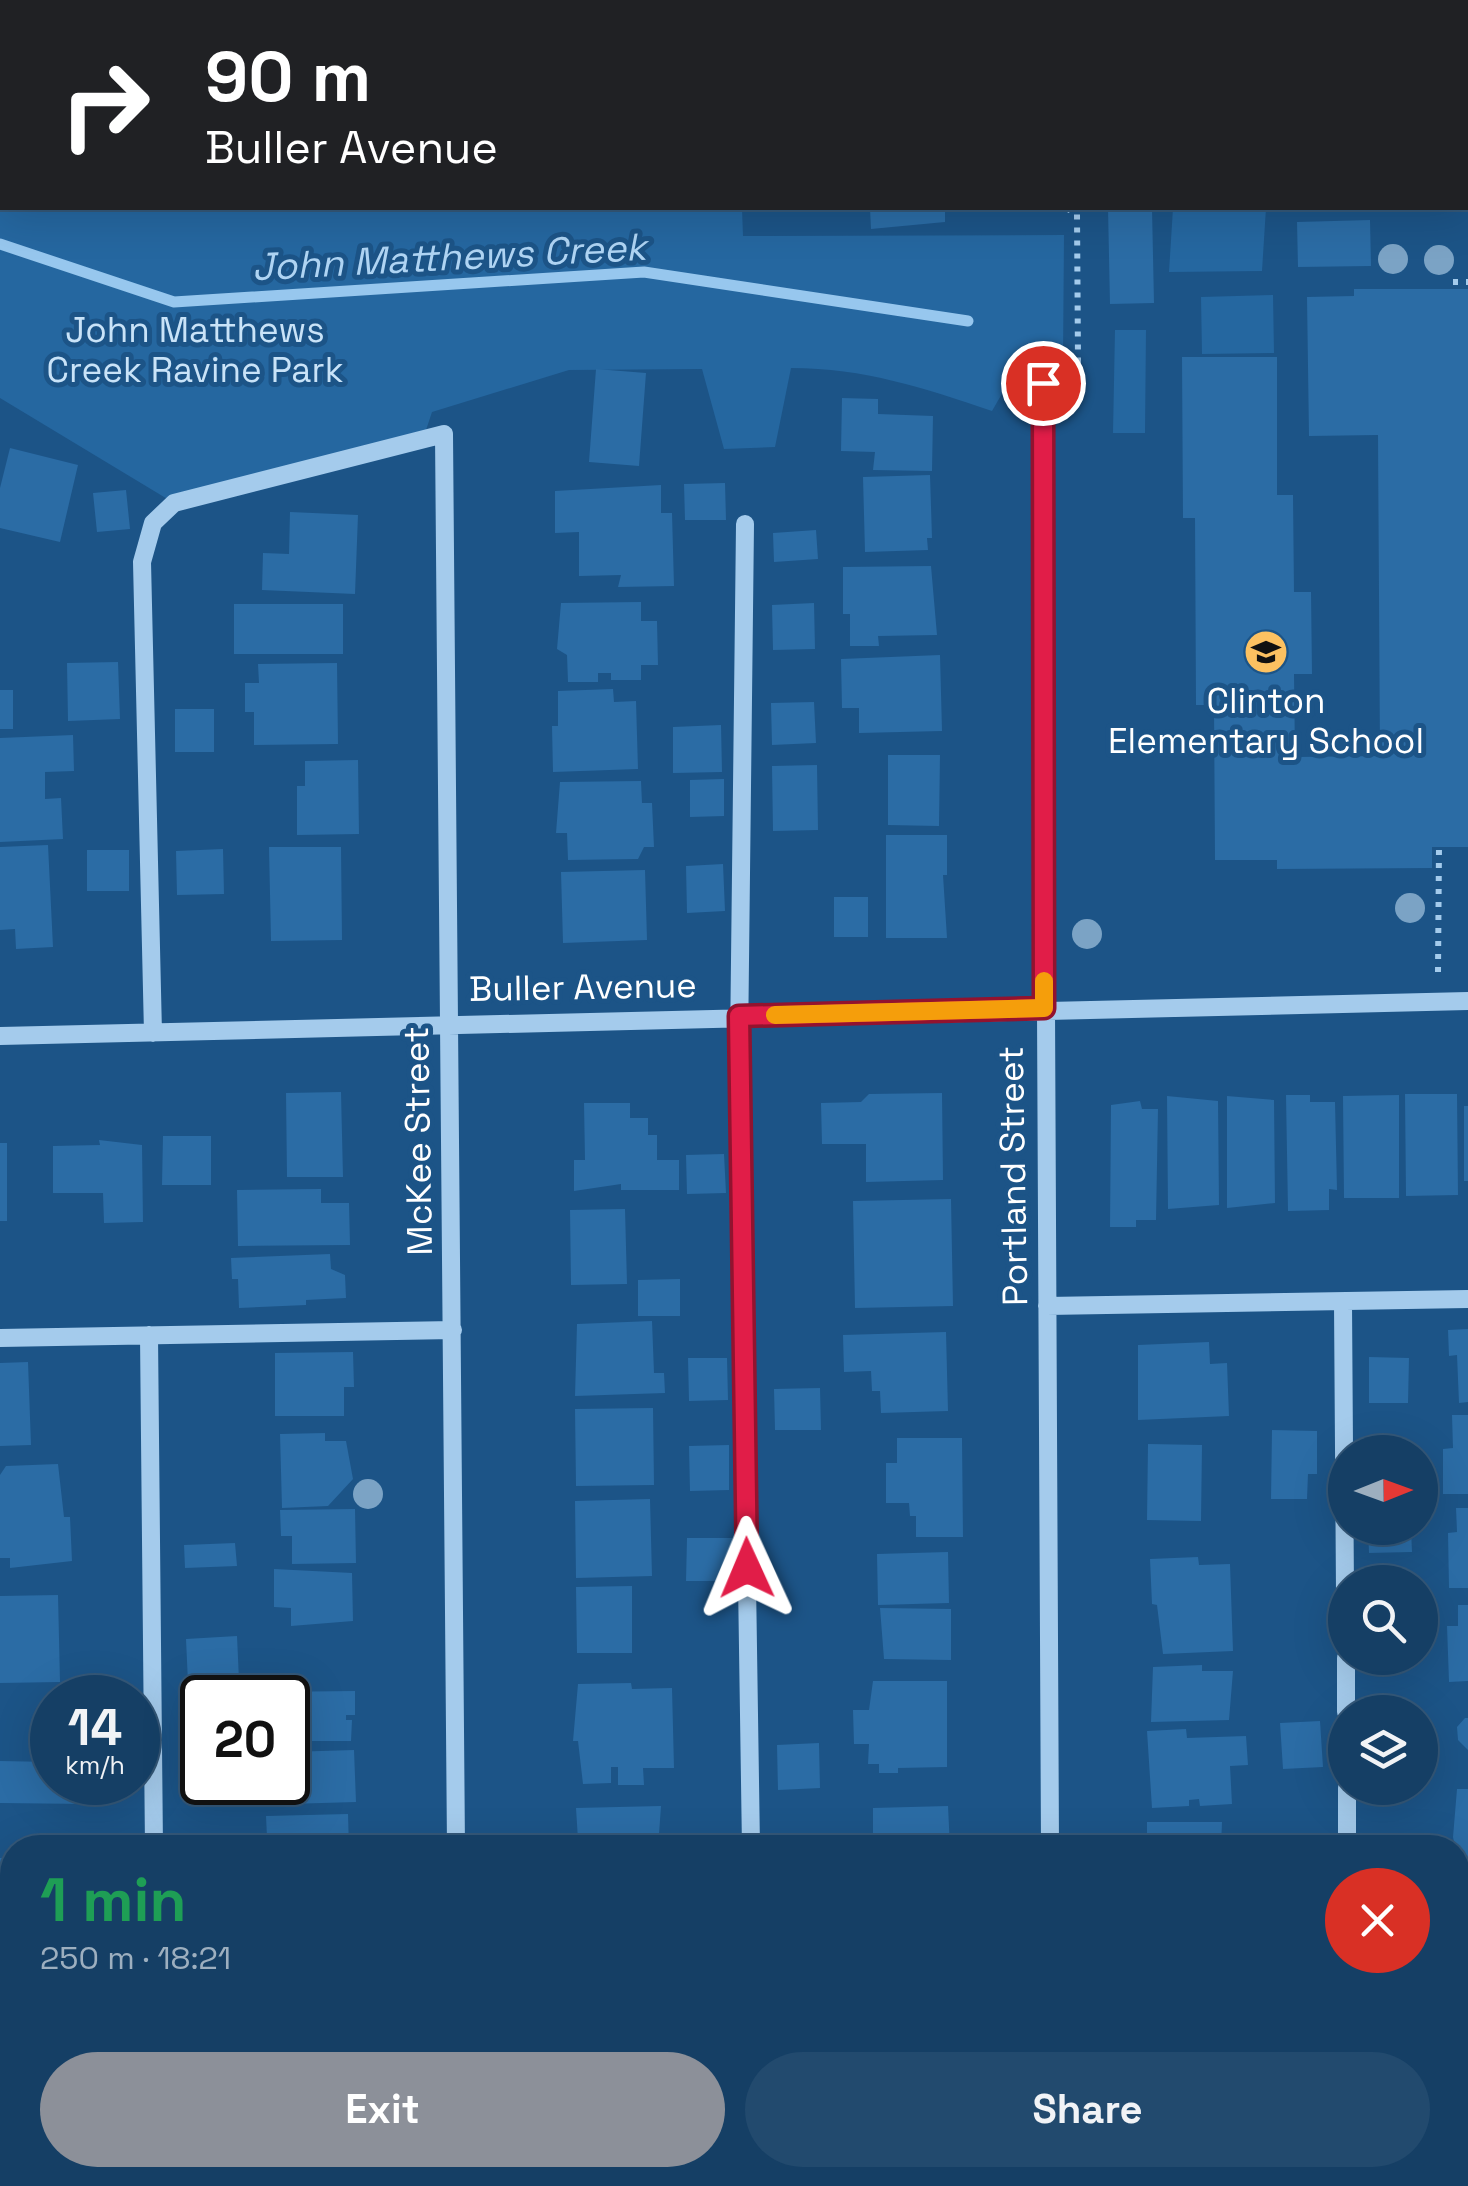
<!DOCTYPE html>
<meta charset="utf-8">
<style>
:root{--surface:#153f65;--page:#224a6e;--text:#f1f3f6;--muted:#9dafbf;--line:#345879;--accent:#8c9099}
body{margin:0;font-family:"Space Grotesk",sans-serif;background:var(--page);color:var(--text);height:100vh;display:flex;flex-direction:column;font-size:38px;white-space:nowrap}
*{box-sizing:border-box;margin:0}
p{font-size:32px;color:var(--muted)}
.icon{flex:none;width:55px;height:55px;fill:none;stroke:currentColor;stroke-width:2;stroke-linecap:round;stroke-linejoin:round}
.map{position:relative;flex:1;overflow:hidden}
.details{position:absolute;left:0px;top:1835px;width:1470px;height:352px;display:flex;flex-direction:column;background:var(--surface);border-radius:40px 40px 0 0;box-shadow:0 10px 40px #0002,0 0 0 2px var(--line)}
.details>*{flex:none}
.guide{position:absolute;left:0px;top:0px;width:1470px;height:210px;box-shadow:0 10px 40px #0002,0 0 0 2px var(--line);background:#202124;color:#fff;overflow:hidden}
.needle{width:65px;rotate:89deg}
.controls{position:absolute;left:1328px;top:1435px;display:grid;gap:20px}
.controls a{display:grid;place-items:center;width:110px;height:110px;border-radius:50%;background:var(--surface);box-shadow:0 10px 40px #0002,0 0 0 2px var(--line);font-size:50px}
.speed{position:absolute;left:30px;top:1675px;display:flex;gap:20px;font-size:50px;font-weight:700;text-align:center}
.speed>*{display:grid;place-content:center;width:130px;height:130px;border-radius:50%;background:var(--surface);box-shadow:0 10px 40px #0002,0 0 0 2px var(--line);line-height:1}
.speed small{font-size:25px;font-weight:400}
.speed .limit{border:5px solid #111;border-radius:15px;background:#fff;color:#111}
.pin{position:absolute;display:grid;place-items:center;width:85px;height:85px;color:#fff;margin:-42px;border:5px solid #fff;border-radius:50%;box-shadow:0 2px 10px #0007}
.me{position:absolute;width:110px;margin:-55px;rotate:359deg;stroke-linejoin:round;filter:drop-shadow(0 0 8px #0008)}
.turn{display:flex;align-items:center;gap:35px;height:210px;padding:0 40px;font-size:45px}
.turn .icon{width:130px;height:130px;stroke-width:2.5}
.turn b{display:block;font-size:70px;line-height:85px}
.round{display:grid;place-items:center;flex:none;width:105px;height:105px;border-radius:52px;background:var(--page)}
.headline{display:flex;align-items:center;justify-content:space-between;height:170px;padding:0 40px}
h1{font-size:60px;font-weight:600;line-height:75px;color:#1e9e55}
.action{display:flex;gap:20px;margin-top:auto;padding:20px 40px}
.action a{flex:1;height:115px;border-radius:60px;background:var(--accent);color:#fff;font-size:40px;font-weight:600;line-height:115px;text-align:center}
.action a+a{background:var(--page);color:var(--text)}
.map>svg:first-child{display:block}
.green{fill:#2567a0}
.lines{fill:none;stroke-linecap:round;stroke-linejoin:round}
.stream{stroke:#97c7ee;stroke-width:11}
.building{fill:#2b6ca5}
.path{stroke:#a4cbec;stroke-width:6;stroke-dasharray:5 8;stroke-linecap:butt}
.minor{stroke:#a4cbec;stroke-width:18}
.tree{fill:#7ba3c5}
.route-casing{stroke:#92132f;stroke-width:25}
.route{stroke:#e11d48;stroke-width:18}
.slow{stroke:#f59e0b;stroke-width:18}
.labels{text-anchor:middle;stroke-width:10;stroke-linejoin:round;paint-order:stroke}
.park-label{font-size:35px;fill:#c9e3f8;stroke:#1c5487}
.poi-label{font-size:35px;fill:#fff;stroke:#1c5487}
.street-label{font-size:35px;fill:#fff;stroke:#1c5487}
.water-label{font-size:38px;font-style:italic;fill:#afd4f3;stroke:#1c5487}
</style>
<div class="map">
<svg width="1468" height="2186" viewBox="0 0 1468 2186">
<rect width="100%" height="100%" fill="#1c5487"/>
<path class="green" d="M0,0L123,2H2V208H742L743,236L1064,235L1063,362L1018,366L992,411C924,388 864,368 791,368L775,447L724,449L702,369L569,370L432,412L423,439L174,503L0,398Z
M1173,208H1266L1262,271L1169,272Z
M1273,295L1274,353L1202,354L1201,297Z
M1115,330H1146L1145,433H1113Z"/>
<g class="lines">
<path class="stream" d="M0,244L174,302L644,272L968,321"/>
</g>
<path class="building" d="M870,208H945V222L871,229Z
M1108,208H1152L1154,303L1110,304Z
M1370,220L1371,266L1298,267L1297,222Z
M1354,289H1468V847H1432V868L1277,869V860H1215L1214,705H1196L1195,518H1183L1182,357H1277V495H1293L1294,592H1311L1312,674H1294L1295,757L1380,756L1378,435L1309,436L1307,297L1354,296Z
M596,369L646,373L639,466L589,462Z
M842,398L878,399V414L933,416L932,471L873,470L875,452L841,451Z
M10,448L78,465L60,542L0,528V488Z
M930,475L932,538H927L928,550L865,552L863,477Z
M725,483L726,520H685L684,484Z
M661,485V513H672L674,586L618,587L621,575L579,576V532L555,533V491Z
M126,490L130,529L97,532L93,493Z
M290,512L358,515L355,594L262,590L263,553L289,554Z
M816,530L818,559L774,562L773,533Z
M931,566L937,635L878,636L879,646H850V614H843V567Z
M641,602V621H657L658,665H641V680H611V673H598V682H568L567,655L557,649L561,603Z
M814,603L815,649L773,650L772,605Z
M234,604H343V654H234Z
M940,655L942,731L859,733V708H842L841,659Z
M118,662L120,719L68,721L67,663Z
M337,663L338,744L254,745V712H245V683H259L258,664Z
M613,689L614,702L636,701L638,769L553,772L552,726H558V691Z
M0,690H13V729H0Z
M814,702L816,743L772,745L771,703Z
M175,709H214V752H175Z
M721,725L722,772L673,773V727Z
M73,735L74,771L45,772V799L61,798L63,839L0,842V738Z
M888,755H940L939,826L888,825Z
M358,760L359,834L297,835V786H305V761Z
M817,765L818,830L773,831L772,766Z
M724,779V816L690,817V780Z
M641,781L642,803H652L654,847H644L638,859L568,860L567,833H556L560,782Z
M886,835H947V875H943L947,938H886Z
M48,845L53,947L16,949L15,929L0,930V847Z
M269,847H341L342,940L271,941Z
M223,849L224,894L177,895L176,851Z
M87,850H129V891H87Z
M723,864L725,911L687,913L686,866Z
M645,870L647,940L563,943L561,872Z
M834,897H868V937H834Z
M341,1092L343,1177H287L286,1093Z
M942,1093L943,1180L866,1182V1144H822L821,1103L861,1102L869,1094Z
M1405,1094H1457L1458,1195L1406,1196Z
M1286,1095H1310V1102H1335L1337,1190L1329,1189V1210L1288,1211Z
M1399,1095V1198H1344L1343,1096Z
M1167,1096L1218,1101L1219,1205L1168,1209Z
M1227,1096L1274,1100L1275,1203L1227,1208Z
M1140,1101L1142,1109H1158L1156,1220H1136V1227H1110L1111,1105Z
M584,1103H630V1118H648V1135H657V1160H679V1190H621V1184L574,1191V1160H585Z
M1464,1106H1468V1181H1464Z
M163,1136H211V1185H162Z
M99,1140L142,1145L143,1222L104,1223L103,1193H53V1146L100,1145Z
M0,1143H7V1221H0Z
M724,1154L726,1193L687,1194L686,1155Z
M321,1189V1203H349L350,1245L238,1246L237,1190Z
M951,1199L953,1306L855,1308L853,1201Z
M625,1209L627,1284L571,1285L570,1210Z
M330,1254L331,1269L345,1275L346,1298L306,1300V1305L239,1308L238,1279H232L231,1258Z
M680,1279V1316H638V1280Z
M652,1321L654,1373H664L665,1393L575,1396L577,1324Z
M1468,1329V1402L1459,1403L1457,1355L1449,1356L1448,1330Z
M946,1332L948,1411L881,1413L880,1391H872L871,1371L844,1372L843,1335Z
M1209,1342L1210,1364L1227,1363L1229,1416L1138,1420V1345Z
M353,1352L354,1387H344V1416H275V1353Z
M1369,1357L1409,1358L1408,1403H1369Z
M688,1358H727L728,1400L689,1401Z
M28,1362L31,1445L0,1446V1363Z
M820,1388L821,1430H775L774,1389Z
M653,1408L654,1485L576,1486L575,1409Z
M1452,1415H1468V1494H1443V1449L1453,1448Z
M1272,1430L1317,1431V1474H1308L1307,1499H1271Z
M325,1433V1441H346L353,1479L328,1506L282,1508L280,1434Z
M897,1438H962L963,1537H916V1516H910L909,1503H886V1463H897Z
M1148,1444L1202,1445L1201,1521L1147,1520Z
M729,1445V1490L690,1491L689,1446Z
M58,1464L64,1517H70L72,1561L10,1568V1558H0V1475L6,1466Z
M650,1499L652,1576L576,1578L575,1501Z
M1456,1508H1468V1588H1449L1448,1533L1457,1532Z
M355,1509L356,1563L292,1564V1536H281L280,1510Z
M1368,1528H1411L1412,1552L1369,1553Z
M687,1538H732V1581H686Z
M235,1543L237,1566L185,1568L184,1545Z
M948,1552L949,1603L878,1605L877,1554Z
M1198,1557L1199,1565L1230,1564L1233,1651L1163,1654L1157,1605L1152,1604L1150,1559Z
M274,1569L352,1573L353,1621L291,1626V1608L274,1607Z
M632,1586V1653H577L576,1587Z
M58,1595L60,1682L0,1683V1596Z
M1458,1605H1468V1681L1449,1682L1447,1626H1458Z
M880,1608L951,1609V1660L884,1659Z
M237,1636L239,1680L188,1683L186,1639Z
M1202,1665V1671H1233L1229,1720L1151,1722L1153,1667Z
M873,1681H947V1767L898,1768V1773H879V1764H868L869,1744H854L853,1710H869Z
M631,1683L632,1689L672,1688L674,1768H643L644,1785H618V1767H611V1783L583,1784L578,1741H573L578,1684Z
M355,1691V1715H346V1720H352L351,1741H288V1698H266V1692Z
M202,1705V1746H186V1706Z
M1465,1718H1468V1750L1458,1740L1457,1727Z
M1320,1721L1323,1767L1283,1769L1280,1723Z
M1186,1729L1187,1738L1246,1736L1248,1765L1230,1766L1232,1804L1200,1806L1199,1799L1189,1800V1806L1152,1808L1147,1731Z
M819,1743L820,1788L778,1790L777,1745Z
M354,1750L356,1802L251,1805V1782H288V1752Z
M202,1755V1782H226L227,1793L183,1795L181,1756Z
M0,1761L52,1762V1782H87V1804L0,1803Z
M1457,1789H1468V1862H1458L1453,1837Z
M661,1806L658,1848H571V1841L578,1840L576,1808Z
M948,1806L950,1848H861L869,1844V1834H873V1808Z
M348,1814L349,1848H255V1838L267,1837L266,1816Z
M1147,1822H1222L1221,1848H1147Z
M12,1857V1930L0,1931V1858Z
M1468,1889V1995H1458V1890Z
M0,1941H12V1989H0Z
M1468,2019V2100H1458V2020Z
M0,2066H12V2131H0Z"/>
<g class="lines">
<path class="path" d="M1008,208H1009
M1066,208L1077,214L1078,362L1067,369
M1453,282H1468
M1438,972L1439,847"/>
<path class="minor" d="M451,0V2
M742,0V2
M1045,2V0
M1043,383L1050,1848
M745,524L739,1049L751,1848
M153,1033L142,562L153,523L174,503L444,434L456,1848
M0,1036L1468,1001
M1343,1303L1345,1593
M1047,1306L1468,1299
M149,1335L154,1848
M0,1338L453,1330
M1346,1658V1712
M1347,1788V1848
M158,2175V2186
M756,2175V2186
M1053,2175V2186
M458,2186V2175
M1179,2186L1468,2177"/>
</g>
<g class="tree">
<circle cx="1393" cy="259" r="15"/>
<circle cx="1439" cy="260" r="15"/>
<circle cx="1410" cy="908" r="15"/>
<circle cx="1087" cy="934" r="15"/>
<circle cx="368" cy="1494" r="15"/>
</g>
<g class="lines">
<defs>
<path id="route" d="M747,1568L739,1016L1044,1008L1043,383"/>
</defs>
<use href="#route" class="route-casing"/>
<use href="#route" class="route"/>
<path class="slow" d="M775,1015L1044,1008V981"/>
</g>
<defs>
<symbol id="school-disc" viewBox="-11 -11 22 22"><circle r="9.5" fill="#fcc161" stroke="#1c5487"/><path d="M0-5L7-2L0 1L-7-2ZM-4 1L0 2.5L4 1V4Q0 6-4 4Z" fill="#111"/></symbol>
</defs>
<g fill-rule="evenodd">
<use href="#school-disc" x="1241" y="627" width="50" height="50"/>
</g>
<g class="labels">
<g class="park-label">
<text x="195" y="342">John Matthews<tspan x="195" dy="40">Creek Ravine Park</tspan></text>
</g>
<g class="poi-label">
<text x="1266" y="713">Clinton<tspan x="1266" dy="40">Elementary School</tspan></text>
</g>
<g class="street-label">
<text transform="translate(583 987) rotate(-1)" y="12">Buller Avenue</text>
<text transform="translate(418 1141) rotate(-91)" y="12">McKee Street</text>
<text transform="translate(1013 1176) rotate(-91)" y="12">Portland Street</text>
</g>
<g class="water-label">
<text transform="translate(449 257) rotate(-3)" y="13">John Matthews Creek</text>
</g>
</g>
</svg>
<div class="controls">
<a><svg class="needle" viewBox="-14 -14 28 28"><path d="M0-13l5 13h-10z" fill="#e53935"/><path d="M0 13l5-13h-10z" fill="#9dafbf"/></svg></a>
<a><svg class="icon" aria-label="search" viewBox="0 0 24 24"><circle cx="10" cy="10" r="6"/><path d="M15 15l6 6"/></svg></a>
<a><svg class="icon" aria-label="layers" viewBox="0 0 24 24"><path d="M12 4l9 5-9 5-9-5zM3 14l9 5 9-5"/></svg></a>
</div>
<div class="speed"><div>14<small>km/h</small></div><div class="limit">20</div></div>
<div class="pin" style="left:1043px;top:383px;background:#d93025"><svg class="icon" aria-label="arrive" viewBox="0 0 24 24"><path d="M6 21V4h12l-3 4 3 4H6"/></svg></div>
<svg class="me" style="left:747px;top:1568px" viewBox="-20 -20 40 40"><path d="M0-17L14 15 0 8-14 15z" fill="#e11d48" stroke="#fff" stroke-width="4"/></svg>
<div class="guide">
<div class="turn"><svg class="icon" aria-label="right" viewBox="0 0 24 24"><path d="M7 20v-9h11M14 6l5 5-5 5"/></svg><div><b>90 m</b>Buller Avenue</div></div>
</div>
<section class="details">
<div class="headline"><div><h1>1 min</h1><p>250 m · 18:21</p></div><a class="round" style="background:#d93025;color:#fff"><svg class="icon" aria-label="close" viewBox="0 0 24 24"><path d="M6 6l12 12M18 6L6 18"/></svg></a></div>
<div class="action"><a>Exit</a><a>Share</a></div>
</section>
</div>
